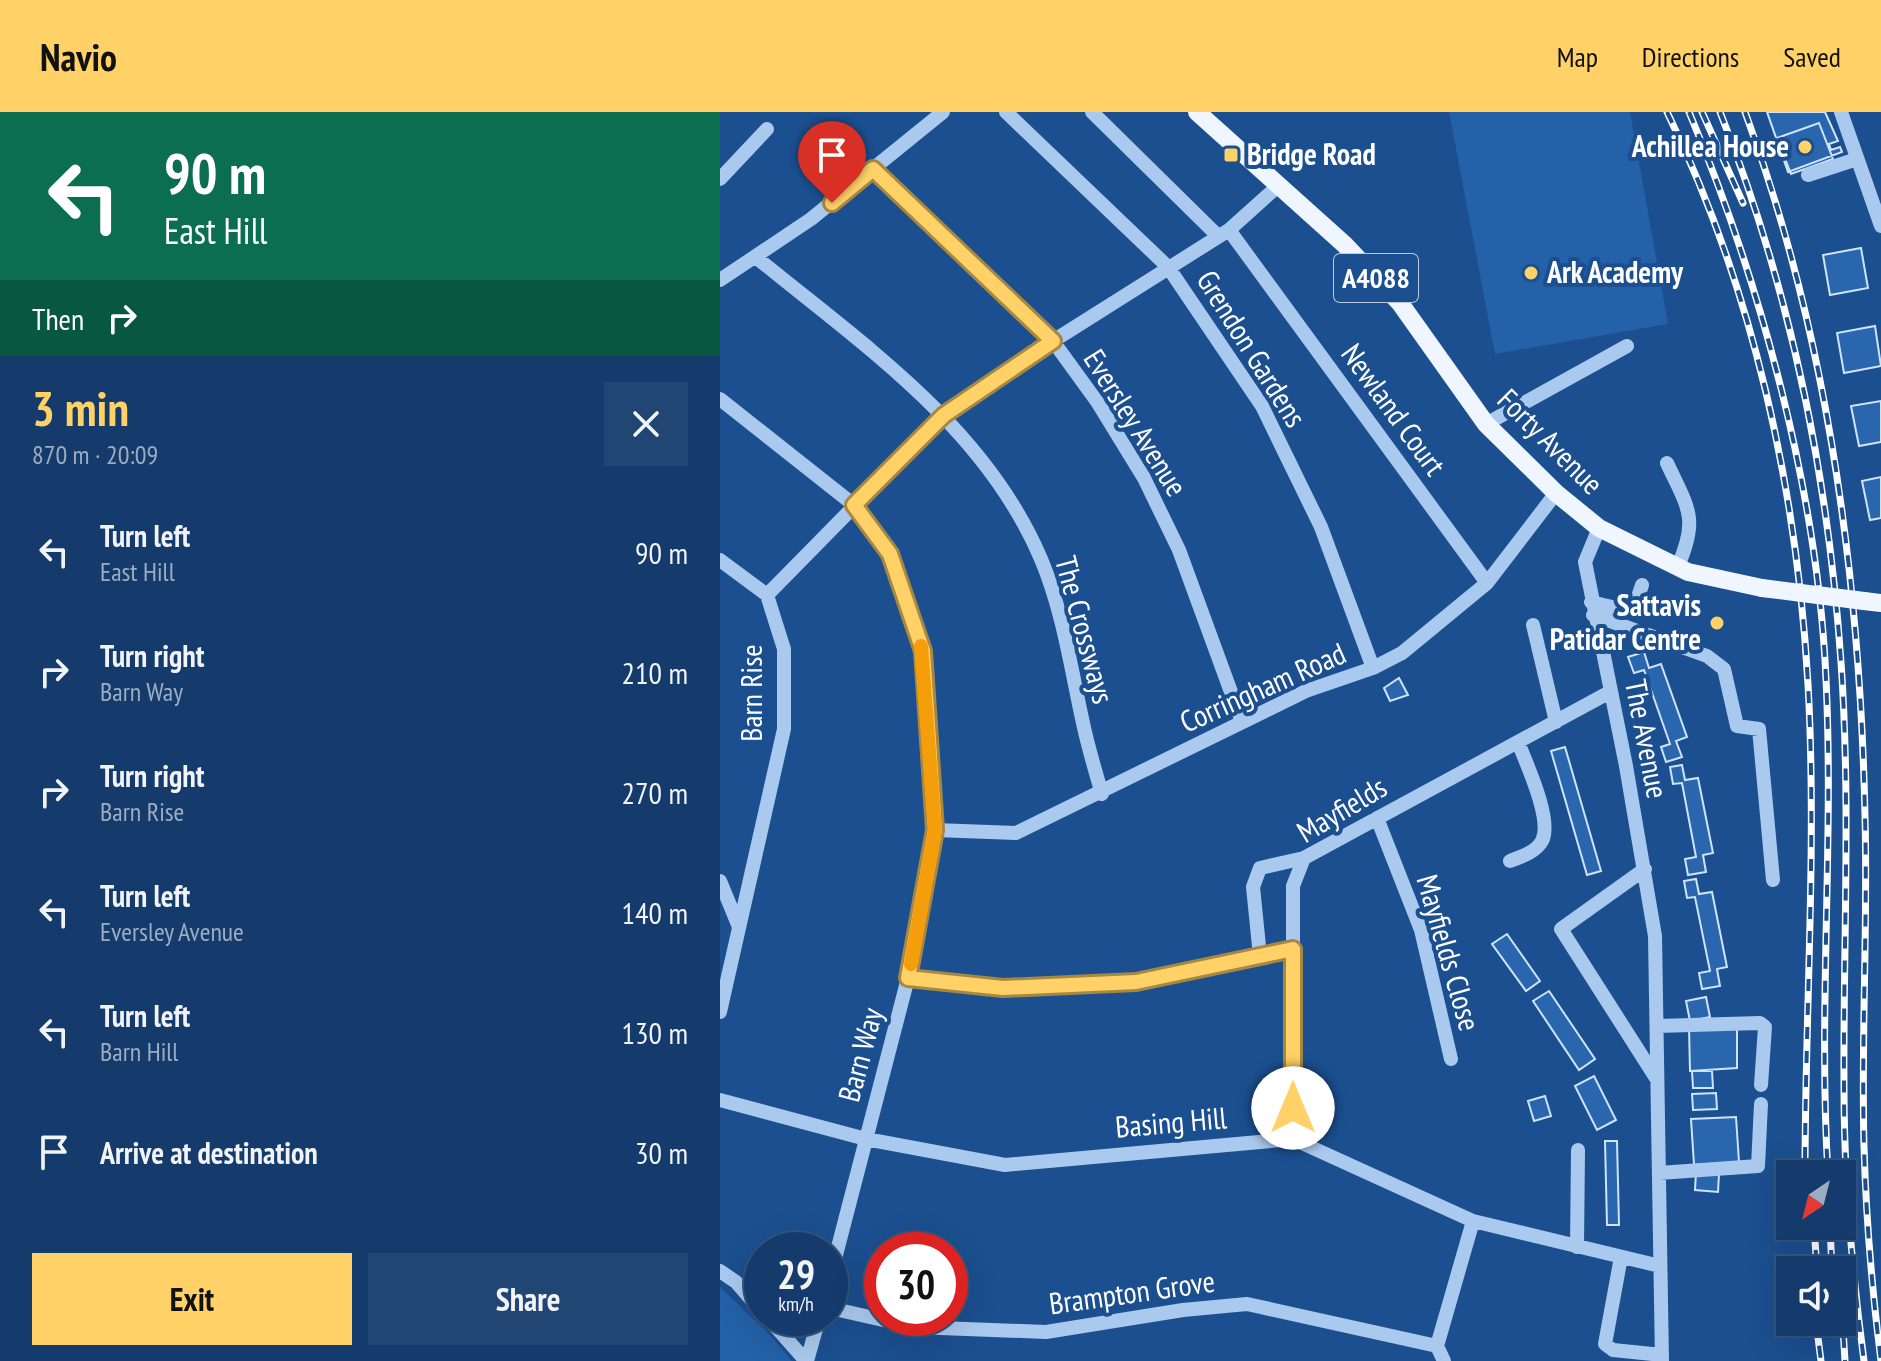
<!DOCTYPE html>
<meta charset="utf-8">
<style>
:root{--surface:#143b6b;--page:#214673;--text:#f1f3f6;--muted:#9dadc1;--line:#33557e;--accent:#ffd166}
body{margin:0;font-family:"PT Sans Narrow",sans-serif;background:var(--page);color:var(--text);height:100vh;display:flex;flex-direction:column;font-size:30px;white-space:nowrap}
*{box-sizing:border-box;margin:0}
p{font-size:26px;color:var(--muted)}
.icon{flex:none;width:44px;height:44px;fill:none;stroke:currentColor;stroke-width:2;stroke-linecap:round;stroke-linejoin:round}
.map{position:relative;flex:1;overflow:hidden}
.details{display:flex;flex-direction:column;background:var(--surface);width:720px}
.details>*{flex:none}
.guide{background:#0b6e4f;color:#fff;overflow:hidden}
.needle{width:52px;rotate:215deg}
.fabs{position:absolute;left:1056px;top:1048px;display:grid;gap:16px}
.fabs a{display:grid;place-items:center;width:80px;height:80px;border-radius:0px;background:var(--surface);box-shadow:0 8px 32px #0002,0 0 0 2px var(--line);font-size:40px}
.speed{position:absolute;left:24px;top:1120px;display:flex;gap:16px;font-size:40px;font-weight:700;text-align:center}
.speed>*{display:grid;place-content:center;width:104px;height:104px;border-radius:50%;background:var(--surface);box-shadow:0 8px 32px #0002,0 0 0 2px var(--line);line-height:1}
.speed small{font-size:20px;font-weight:400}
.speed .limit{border:12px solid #d22;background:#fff;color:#111}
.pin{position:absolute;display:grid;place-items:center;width:68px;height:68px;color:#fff;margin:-82px -34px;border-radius:50% 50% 50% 0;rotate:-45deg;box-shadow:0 0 8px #0007}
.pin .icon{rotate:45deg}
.me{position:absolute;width:88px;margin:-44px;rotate:0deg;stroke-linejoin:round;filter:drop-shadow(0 0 6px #0008)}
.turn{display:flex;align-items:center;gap:28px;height:168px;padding:0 32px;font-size:36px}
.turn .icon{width:104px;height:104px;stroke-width:2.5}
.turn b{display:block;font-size:56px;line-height:68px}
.then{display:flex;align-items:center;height:76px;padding:0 32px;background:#0003;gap:16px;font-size:30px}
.round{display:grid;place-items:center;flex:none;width:84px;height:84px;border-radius:0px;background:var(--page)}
.head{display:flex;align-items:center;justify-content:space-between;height:136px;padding:0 32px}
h1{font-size:48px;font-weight:600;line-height:60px;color:var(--accent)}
.action{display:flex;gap:16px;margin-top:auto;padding:16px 32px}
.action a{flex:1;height:92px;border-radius:0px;background:var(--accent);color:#111;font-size:32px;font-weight:600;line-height:92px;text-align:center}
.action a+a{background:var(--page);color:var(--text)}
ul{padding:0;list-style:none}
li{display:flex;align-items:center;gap:24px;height:120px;padding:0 32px}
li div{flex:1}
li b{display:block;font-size:30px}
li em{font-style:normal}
header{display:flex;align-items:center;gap:48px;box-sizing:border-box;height:112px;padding:0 40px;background:var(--accent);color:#111}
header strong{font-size:38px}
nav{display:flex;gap:44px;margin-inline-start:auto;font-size:28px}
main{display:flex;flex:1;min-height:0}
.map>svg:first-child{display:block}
.green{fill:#2461a8}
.building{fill:#2a66ad;stroke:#cfe3fa;stroke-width:2}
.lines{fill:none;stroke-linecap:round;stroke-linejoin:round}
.minor{stroke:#a9c9ee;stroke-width:14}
.major{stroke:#f0f6ff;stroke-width:18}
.rail-casing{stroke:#fff;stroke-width:7}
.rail{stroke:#1b4f8f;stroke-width:4;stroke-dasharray:12;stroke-linecap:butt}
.major-bridge{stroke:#f0f6ff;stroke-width:18}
.route-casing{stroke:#a68842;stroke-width:20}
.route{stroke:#ffd166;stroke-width:14}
.slow{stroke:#f59e0b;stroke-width:14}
.poi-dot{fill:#ffd166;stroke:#1b4f8f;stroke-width:3}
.labels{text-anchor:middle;stroke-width:8;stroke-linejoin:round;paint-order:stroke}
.shield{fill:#1b4f8f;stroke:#bbcadd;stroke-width:2}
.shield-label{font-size:28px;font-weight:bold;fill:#fff}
.poi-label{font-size:30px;font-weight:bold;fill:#fff;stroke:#1b4f8f;text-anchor:end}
.street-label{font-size:30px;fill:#fff;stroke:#1b4f8f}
</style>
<header>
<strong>Navio</strong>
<nav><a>Map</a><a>Directions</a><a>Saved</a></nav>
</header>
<main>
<section class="details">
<div class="guide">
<div class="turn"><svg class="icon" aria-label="left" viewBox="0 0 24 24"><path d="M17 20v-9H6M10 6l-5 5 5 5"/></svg><div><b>90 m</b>East Hill</div></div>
<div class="then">Then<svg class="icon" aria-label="right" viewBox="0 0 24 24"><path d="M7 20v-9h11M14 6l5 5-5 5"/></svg></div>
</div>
<div class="head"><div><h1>3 min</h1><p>870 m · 20:09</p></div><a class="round"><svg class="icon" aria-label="close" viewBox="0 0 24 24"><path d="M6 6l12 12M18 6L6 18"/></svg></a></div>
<ul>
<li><svg class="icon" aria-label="left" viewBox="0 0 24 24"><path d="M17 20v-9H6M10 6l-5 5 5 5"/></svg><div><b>Turn left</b><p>East Hill</p></div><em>90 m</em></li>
<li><svg class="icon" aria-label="right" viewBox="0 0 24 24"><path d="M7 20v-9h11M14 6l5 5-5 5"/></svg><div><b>Turn right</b><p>Barn Way</p></div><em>210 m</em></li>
<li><svg class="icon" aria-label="right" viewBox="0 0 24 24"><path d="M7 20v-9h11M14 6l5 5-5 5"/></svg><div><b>Turn right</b><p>Barn Rise</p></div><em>270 m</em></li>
<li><svg class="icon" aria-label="left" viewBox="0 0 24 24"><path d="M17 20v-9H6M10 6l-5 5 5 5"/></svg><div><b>Turn left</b><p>Eversley Avenue</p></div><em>140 m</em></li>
<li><svg class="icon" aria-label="left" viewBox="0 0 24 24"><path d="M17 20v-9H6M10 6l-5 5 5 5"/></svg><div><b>Turn left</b><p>Barn Hill</p></div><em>130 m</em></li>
<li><svg class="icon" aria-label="arrive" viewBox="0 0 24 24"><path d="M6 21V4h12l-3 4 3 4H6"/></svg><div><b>Arrive at destination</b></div><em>30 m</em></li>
</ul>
<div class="action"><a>Exit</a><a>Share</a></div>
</section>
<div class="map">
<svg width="1161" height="1249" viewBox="0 0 1161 1249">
<rect width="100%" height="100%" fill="#1b4f8f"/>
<path class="green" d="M729,0H910L948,212L775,242Z
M0,1175L51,1224L72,1249H0Z"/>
<path class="building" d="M1047,0H1105L1118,29L1109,32L1111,38L1120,35L1122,40L1068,60Z
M1099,11L1113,47L1071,62L1057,26Z
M1141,136L1148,176L1110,183L1103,143Z
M1155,214L1161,254L1124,261L1117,221Z
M1161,289V330L1139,334L1131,294Z
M1161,365V406L1150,408L1142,369Z
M924,540L929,556L941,552L967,625L956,629L962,645L946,650L941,635L950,632L924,558L914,561L908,545Z
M679,566L688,583L670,589L664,576Z
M845,635L881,759L867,763L831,639Z
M962,653L965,668L978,666L993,741L983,743L986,760L968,763L965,747L976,745L962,671L953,672L950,655Z
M976,767L979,782L992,780L1007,855L997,857L1000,874L982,877L979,861L990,859L975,785L967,786L964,769Z
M787,822L820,869L806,879L772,832Z
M829,879L875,947L859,958L813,889Z
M986,885L990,905L970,909L966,889Z
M1017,914V956L970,959L969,915Z
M972,959H992L993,976H973Z
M874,964L896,1008L877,1018L855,974Z
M996,981L997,997L973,998L972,982Z
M825,984L831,1004L814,1009L808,989Z
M1016,1005L1019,1050L974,1053L971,1007Z
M885,1029H897L899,1113H887Z
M976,1060L999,1062L998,1080L975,1078Z"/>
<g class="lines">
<path class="minor" d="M286,0L448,155L542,294L601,415L653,556
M372,0L498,124
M1121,0L1161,114
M153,57L333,229L378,291L424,366L459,438L522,610
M1088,63L1137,47
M0,67L47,17
M509,118L767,471
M37,146C143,233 265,315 321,447C343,499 351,557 363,611C368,635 375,658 382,682
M0,168L91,107L223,0
M0,287L134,393L170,442L203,539L215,718L188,866L110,1166
M766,312L907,234
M947,351C968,396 979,406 958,454
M879,416L865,450L906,654L935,824L942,1249
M0,448L47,483
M47,483L224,303L333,229L509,118L559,73
M871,490L913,500L922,473
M873,503L987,544L1004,557L1017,614L1039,617L1053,768
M813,513L836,610
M657,706L701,818L731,947
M215,718L296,721L586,579L653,556L682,541L767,471L836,381
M790,749C801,745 816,740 822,729C833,708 806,651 798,630
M925,757L841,817L936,966
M0,769L19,815
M540,844L533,775L540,756L584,746
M188,866L283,876L416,870L573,837
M0,900L64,617V537L47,483
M937,914L1040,911L1045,915L1041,973
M0,988L146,1027L285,1053L573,1027L753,1109L940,1154
M573,1027V774L584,746L890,580
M939,1061L1038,1054L1041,992
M857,1135L858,1038
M901,1145L885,1232L893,1238L942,1243
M0,1159L16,1170L42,1200
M110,1196L194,1215L326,1220L463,1198L527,1192L717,1234
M48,1206L86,1249
M87,1249L99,1206
M724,1249L717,1234L753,1109"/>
<path class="major" d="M477,0L625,133L680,191L766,312L836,381L879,416L968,460L1042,476
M1144,489L1161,491"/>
<defs>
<path id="rail" d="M947,0C1033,176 1077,377 1088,572C1097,735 1085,899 1085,1062
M969,0C1041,171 1098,382 1106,567C1114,732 1098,897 1108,1062
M982,0L1023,91
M1000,0C1070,176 1108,362 1121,550C1131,692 1123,835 1124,976C1124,1067 1132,1159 1144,1249
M1025,0C1108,224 1140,466 1145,704C1148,814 1141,924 1144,1034C1146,1106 1152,1178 1161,1249
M1094,1114L1097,1158
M1110,1114L1112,1158
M1122,1200L1125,1249
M1096,1210L1101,1249"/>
</defs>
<use href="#rail" class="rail-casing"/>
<use href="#rail" class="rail"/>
<path class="major-bridge" d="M1042,476L1144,489"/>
</g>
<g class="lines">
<defs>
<path id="route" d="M112,91L153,57L333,229L224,303L134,393L170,442L203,539L215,718L188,866L283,876L416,870L573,837V996"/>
</defs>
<use href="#route" class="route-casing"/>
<use href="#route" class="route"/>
<path class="slow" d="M191,852L215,718L201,534"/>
</g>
<g class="poi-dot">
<circle cx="1085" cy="35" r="8"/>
<rect x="503" y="35" width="16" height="16" rx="4"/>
<circle cx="811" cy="161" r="8"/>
<circle cx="997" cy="511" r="8"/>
</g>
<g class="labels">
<rect class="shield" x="614" y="142" width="84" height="48" rx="6"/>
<g class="shield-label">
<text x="656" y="176">A4088</text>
</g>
<g class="poi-label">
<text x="1069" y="45">Achillea House</text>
<text x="527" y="53" text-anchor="start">Bridge Road</text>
<text x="827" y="171" text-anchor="start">Ark Academy</text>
<text x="981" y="504">Sattavis<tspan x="981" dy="34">Patidar Centre</tspan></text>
</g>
<g class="street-label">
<text transform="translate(531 237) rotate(58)" y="10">Grendon Gardens</text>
<text transform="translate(673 298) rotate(54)" y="10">Newland Court</text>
<text transform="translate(415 311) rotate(58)" y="10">Eversley Avenue</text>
<text transform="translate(830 330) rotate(45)" y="10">Forty Avenue</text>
<text transform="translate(364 518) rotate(75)" y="10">The Crossways</text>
<text transform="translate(543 576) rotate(-24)" y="10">Corringham Road</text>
<text transform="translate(32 581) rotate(-90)" y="10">Barn Rise</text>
<text transform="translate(926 627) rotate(79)" y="10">The Avenue</text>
<text transform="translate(622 698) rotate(-31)" y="10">Mayfields</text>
<text transform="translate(728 841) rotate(74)" y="10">Mayfields Close</text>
<text transform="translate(141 943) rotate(-75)" y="10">Barn Way</text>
<text transform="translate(451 1011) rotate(-5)" y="10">Basing Hill</text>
<text transform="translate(412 1181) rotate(-8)" y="10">Brampton Grove</text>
</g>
</g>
</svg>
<div class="fabs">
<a><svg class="needle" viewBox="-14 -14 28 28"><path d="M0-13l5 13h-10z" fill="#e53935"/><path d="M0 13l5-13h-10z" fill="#9dadc1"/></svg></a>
<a><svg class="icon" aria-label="sound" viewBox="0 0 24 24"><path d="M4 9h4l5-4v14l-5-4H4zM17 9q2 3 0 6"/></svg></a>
</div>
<div class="speed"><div>29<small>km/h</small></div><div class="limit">30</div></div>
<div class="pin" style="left:112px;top:91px;background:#d93025"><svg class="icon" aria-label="arrive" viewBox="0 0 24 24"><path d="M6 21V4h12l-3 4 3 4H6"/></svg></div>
<svg class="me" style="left:573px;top:996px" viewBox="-20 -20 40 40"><circle r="19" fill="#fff"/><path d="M0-13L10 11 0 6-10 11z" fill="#ffd166"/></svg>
</div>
</main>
